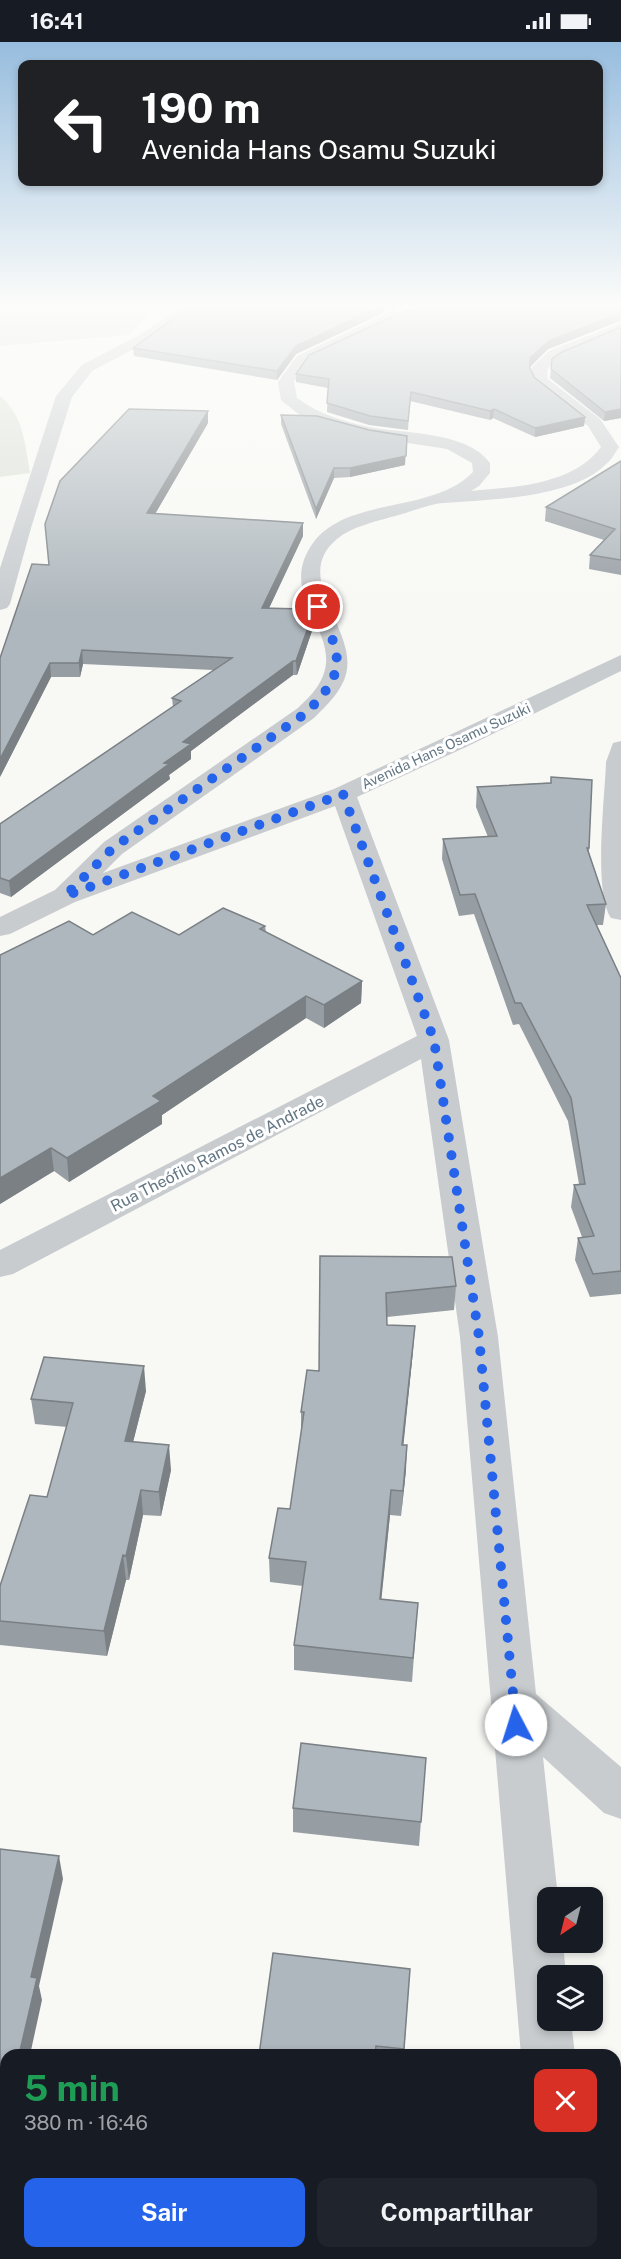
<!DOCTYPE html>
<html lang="pt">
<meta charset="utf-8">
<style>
:root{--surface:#171b24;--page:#20242c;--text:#f1f3f6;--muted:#9ea1a6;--accent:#2563eb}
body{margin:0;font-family:"Public Sans",sans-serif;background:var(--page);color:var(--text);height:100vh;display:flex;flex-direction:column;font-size:22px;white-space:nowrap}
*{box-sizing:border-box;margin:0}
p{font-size:20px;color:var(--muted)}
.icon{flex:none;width:33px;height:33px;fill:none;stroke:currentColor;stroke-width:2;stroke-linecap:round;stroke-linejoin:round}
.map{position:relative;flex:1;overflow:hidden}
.details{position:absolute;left:0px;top:2007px;width:621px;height:210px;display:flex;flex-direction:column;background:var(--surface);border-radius:18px 18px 0 0;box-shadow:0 3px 9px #0003}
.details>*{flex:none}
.top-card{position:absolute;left:18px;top:18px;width:585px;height:126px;border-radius:12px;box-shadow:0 3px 9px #0003;background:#202124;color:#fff;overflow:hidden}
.needle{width:39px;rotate:215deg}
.controls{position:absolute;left:537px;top:1845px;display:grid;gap:12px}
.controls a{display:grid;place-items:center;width:66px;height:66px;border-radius:12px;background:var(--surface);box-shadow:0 3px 9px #0003;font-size:30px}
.pin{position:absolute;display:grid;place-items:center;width:51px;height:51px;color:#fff;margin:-26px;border:3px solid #fff;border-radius:50%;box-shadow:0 2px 6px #0007}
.me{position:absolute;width:66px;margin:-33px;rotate:355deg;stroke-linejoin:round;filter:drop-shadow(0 0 4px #0008)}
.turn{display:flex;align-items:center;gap:21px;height:126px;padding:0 24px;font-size:27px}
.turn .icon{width:78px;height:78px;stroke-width:2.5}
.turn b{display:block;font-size:42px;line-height:51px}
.round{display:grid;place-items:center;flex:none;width:63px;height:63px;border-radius:12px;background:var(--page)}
.head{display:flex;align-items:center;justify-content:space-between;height:102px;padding:0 24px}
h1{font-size:36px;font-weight:700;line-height:45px;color:#1e9e55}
.action{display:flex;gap:12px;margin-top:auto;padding:12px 24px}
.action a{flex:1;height:69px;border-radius:12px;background:var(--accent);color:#fff;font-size:24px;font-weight:700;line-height:69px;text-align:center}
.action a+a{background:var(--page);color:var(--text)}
.status{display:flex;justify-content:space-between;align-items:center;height:42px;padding:0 30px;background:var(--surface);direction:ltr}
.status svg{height:16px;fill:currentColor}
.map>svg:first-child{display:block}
.green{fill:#dae1d6}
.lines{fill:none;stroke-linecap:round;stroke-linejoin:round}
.minor{fill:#c8cccf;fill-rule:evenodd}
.wall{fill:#969da3}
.shaded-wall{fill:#7a8084}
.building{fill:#aeb7bd;stroke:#7a8084;stroke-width:1.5}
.route{stroke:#2563eb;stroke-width:10;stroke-dasharray:0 18}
.labels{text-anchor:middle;stroke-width:6;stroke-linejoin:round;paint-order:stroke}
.far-street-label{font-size:14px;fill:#617583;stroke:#fff}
.street-label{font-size:16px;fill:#617583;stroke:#fff}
</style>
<div class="status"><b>16:41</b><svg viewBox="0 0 49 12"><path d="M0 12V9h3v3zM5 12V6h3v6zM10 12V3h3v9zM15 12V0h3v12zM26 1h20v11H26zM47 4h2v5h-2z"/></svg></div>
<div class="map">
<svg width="621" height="2217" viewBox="0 0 621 2217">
<rect width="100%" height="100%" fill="#f8f8f5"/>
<path class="green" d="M0,262H167L149,268L143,279L129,293L0,304Z
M0,354C24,374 25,403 30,431L0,435Z"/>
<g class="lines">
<path class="minor" d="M185,262H201L151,298L92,329L72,355L31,486L10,562L7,566L0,568V526L56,354L82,323L141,292Z
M380,262H394L401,274L307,320L294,340L297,356C319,372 342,379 369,385C405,392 467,389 490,421V431L479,444L471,449C515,445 573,443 601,405L588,384L535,342L531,334L532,325L549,309L621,281V291L560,316C551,322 545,325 548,337L600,377L619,405C615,411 611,419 605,423C572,456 488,458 444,461C431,461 406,472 391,475C374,480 351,485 337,497C290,536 358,587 346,632C342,649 326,664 314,676L122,812L103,831L334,747L621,613V629L466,705L357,755L449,998L498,1295L536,1652L621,1725V1777L604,1771L543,1715L558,1856H548V1900H563L566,1934H548V1978H571L575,2013H521L460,1295L421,1017L13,1232L0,1235V1208L417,994L335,764L75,860L10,892L0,894V875L55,848L104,800L298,666C305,659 314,651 319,642C349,592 273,557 313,501C347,454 433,472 473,430L472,421L447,407L369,395L330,386L302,375L281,358L278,340L297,314L386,272Z
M621,699V878L611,876C593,850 605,755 606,720L613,701Z
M538,2211H596L597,2217H539Z"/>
</g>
<path class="wall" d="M621,262V279H620L548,307L530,325V326L534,335L585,375L584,384L535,395L493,376L490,378L410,359L408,388L369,383L327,370L328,346L296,340V332Z
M383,263V271L296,312L277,338L134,314L133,306Z
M621,285V376L604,379L550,336L552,317Z
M281,373L405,423L350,435L334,436L316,477L281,382Z
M208,381L155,472L303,494L269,566L314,569V583L297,633H293L191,709V717L169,733L170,737L11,855L0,851V782L173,665L172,656L213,628L83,622L80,635H51L0,735L49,523Z
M621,419V533L589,527L590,513L604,498L545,479L546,465Z
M592,738L589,810L606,862L603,883H597L621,936V1252L590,1255L575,1218L578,1196L582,1195L571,1165L574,1143L579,1142L568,1079L519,982L513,983L474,872L459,874L442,817L443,797L488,795L476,765L477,745Z
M265,884L266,890L362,939L361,961L324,986L306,976L162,1073V1082L69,1140L54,1129L0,1162V913L93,893H179Z
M320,1214L456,1244L454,1268L387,1275V1283L413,1309L403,1403L406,1428L401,1474L390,1473L381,1557L418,1561L412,1640L294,1628V1603L303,1544L270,1540L269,1516L290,1467L301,1395V1370L319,1329Z
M146,1349L133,1400L171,1428L161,1474L143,1473L129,1538H126L107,1614L0,1603V1544L47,1455L67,1385L35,1382L31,1357Z
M426,1716L419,1804L293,1790V1766Z
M410,1927L404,2013H259Z"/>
<path class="shaded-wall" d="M399,262H414L399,265Z
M383,263V271L296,312L277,338V329L296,304Z
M621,271L620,279L548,307L530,325V316L549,299Z
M494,367L493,376L490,378V369Z
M621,367V376L604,379L605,370Z
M208,369V381L148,484L147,471Z
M585,375L584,384L535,395V386Z
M407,394L405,423L350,435V426Z
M334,426V436L316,477V467Z
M303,481V494L263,579L262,566Z
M314,569V583L297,633L296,619Z
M82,608L83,622L80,635L79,621Z
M293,619V633L191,709V717L169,733L170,737L11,855L9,839L164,721L183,700Z
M50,621L51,635L0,735V717Z
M362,939L361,961L324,986V963Z
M306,954V976L162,1073V1082L69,1140L67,1116L153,1054Z
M51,1106L54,1129L0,1162V1136Z
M415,1284L413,1309L401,1427L402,1403Z
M144,1324L146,1349L127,1424L125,1399Z
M169,1403L171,1428L161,1474L159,1450Z
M407,1403L406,1428L401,1474L403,1449Z
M141,1448L143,1473L129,1538L126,1514Z
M391,1448L390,1473L379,1581L380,1557Z
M123,1513L126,1538L107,1614L104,1589Z
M59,1814L63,1837L39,1944L42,1958L30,2013H19L31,1935Z
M6,2069V2115L0,2141V2094Z
M27,2211H36L35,2217H25Z"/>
<path class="building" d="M194,262H382L383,263L296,304L277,329L133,306Z
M433,262H621V271L549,299L530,316V326L534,335L585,375L535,386L494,367L490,369L411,350L408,379L370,374L327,361L329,337L296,332L309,313L400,271Z
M621,285V367L605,370L551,327L552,317L562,310Z
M129,367L208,369L147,471L303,481L262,566L302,567V569L311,563L314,569L296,619H293L183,700L191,702L164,721L169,722L9,839L0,836V782L181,659L172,656L232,616L82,608L79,621H50L0,717V616L32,522L49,523L45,482L60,439Z
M281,373L317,374L369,388L407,394L406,414L350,426H334L316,467Z
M621,419V518L590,513L615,487L546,465Z
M551,735L592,738L589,806H587L606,862L587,863L621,936V1229L593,1232L578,1196L594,1194L574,1143L585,1142L571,1056L521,961H515L475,852L460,853L443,797L497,794L477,745L551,741Z
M223,866L265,884L260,887L362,939L324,963L306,954L153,1054L161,1059L67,1116L51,1106L0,1136V913L69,879L93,893L132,870L179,893Z
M320,1214L452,1215L456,1244L386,1251L387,1283L415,1284L402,1403H407L403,1449L391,1448L380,1557L418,1561L413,1616L294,1603L306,1520L269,1516L278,1466L290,1467L304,1370H301L307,1328L319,1329Z
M44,1315L144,1324L125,1399L169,1403L159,1450L141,1448L126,1514L123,1513L104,1589L0,1579V1544L30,1453L47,1455L73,1361L31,1357Z
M301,1701L426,1716L421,1780L293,1766Z
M0,1807L59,1814L31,1935L37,1936L19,2013H6V2069L0,2094Z
M273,1911L410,1927L404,2007L376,2004L375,2013H259Z
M0,2152H6V2211H27L25,2217H0Z
M179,2211H336L335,2217H178Z"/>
<linearGradient id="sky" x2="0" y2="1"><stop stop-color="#97bdde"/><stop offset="0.46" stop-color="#fcfcfa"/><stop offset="1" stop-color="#fcfcfa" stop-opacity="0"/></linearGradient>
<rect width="621" height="572" fill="url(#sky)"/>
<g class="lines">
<path class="route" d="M318,565C342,615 348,629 306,671L113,806L65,854L343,752L434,998L479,1295L516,1683"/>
</g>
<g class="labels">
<g class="far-street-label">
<text transform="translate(446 704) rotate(-25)" y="5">Avenida Hans Osamu Suzuki</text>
</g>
<g class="street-label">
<text transform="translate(217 1111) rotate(-27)" y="6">Rua Theófilo Ramos de Andrade</text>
</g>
</g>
</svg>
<div class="controls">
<a><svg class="needle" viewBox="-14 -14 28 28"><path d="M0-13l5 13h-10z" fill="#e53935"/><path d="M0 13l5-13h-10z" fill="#9ea1a6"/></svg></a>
<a><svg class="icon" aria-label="layers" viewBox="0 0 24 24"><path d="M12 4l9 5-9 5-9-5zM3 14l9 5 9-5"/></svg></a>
</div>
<div class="pin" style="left:318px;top:565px;background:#d93025"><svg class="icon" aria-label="arrive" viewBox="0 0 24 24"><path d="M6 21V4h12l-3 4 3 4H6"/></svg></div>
<svg class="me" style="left:516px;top:1683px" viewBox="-20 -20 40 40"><circle r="19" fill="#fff"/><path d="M0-13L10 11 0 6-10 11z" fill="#2563eb"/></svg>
<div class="top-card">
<div class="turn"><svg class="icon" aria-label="left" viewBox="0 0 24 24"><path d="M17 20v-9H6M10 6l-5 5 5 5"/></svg><div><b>190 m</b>Avenida Hans Osamu Suzuki</div></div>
</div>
<section class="details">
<div class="head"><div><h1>5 min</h1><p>380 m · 16:46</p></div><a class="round" style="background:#d93025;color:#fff"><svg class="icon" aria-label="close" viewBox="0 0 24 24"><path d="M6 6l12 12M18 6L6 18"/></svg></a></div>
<div class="action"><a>Sair</a><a>Compartilhar</a></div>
</section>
</div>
